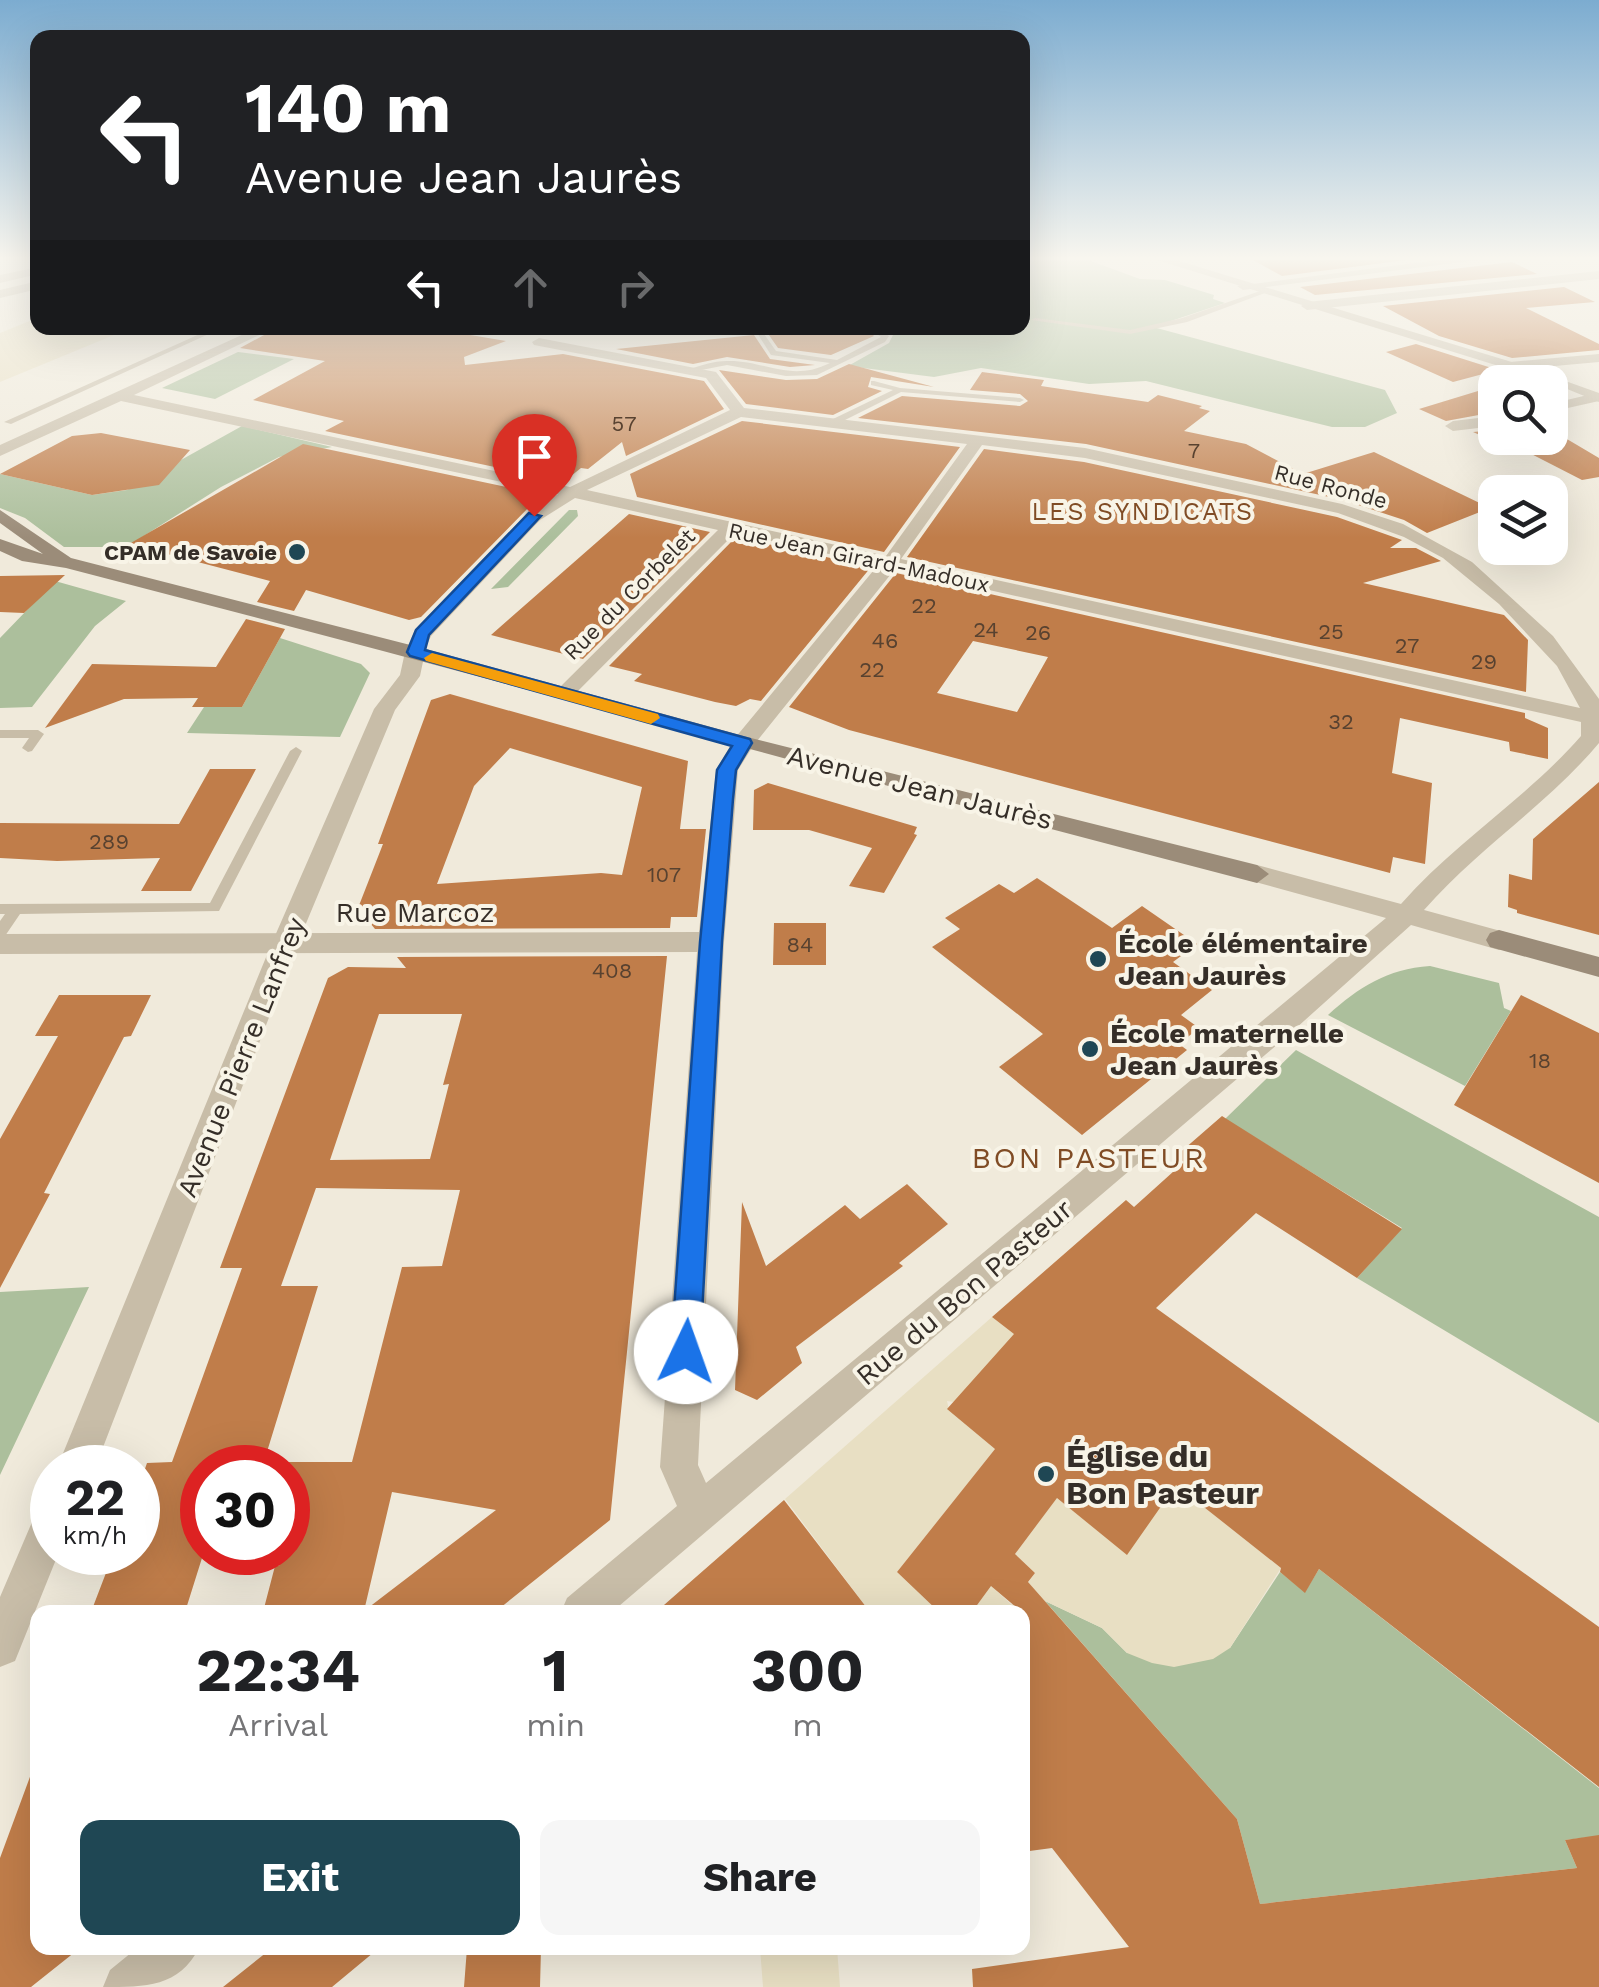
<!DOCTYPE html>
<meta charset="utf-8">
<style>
:root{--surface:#fff;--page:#f6f6f6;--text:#202124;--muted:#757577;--accent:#1f4754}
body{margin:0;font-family:"Work Sans",sans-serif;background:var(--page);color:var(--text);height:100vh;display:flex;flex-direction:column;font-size:38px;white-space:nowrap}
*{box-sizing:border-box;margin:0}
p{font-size:32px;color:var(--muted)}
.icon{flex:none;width:55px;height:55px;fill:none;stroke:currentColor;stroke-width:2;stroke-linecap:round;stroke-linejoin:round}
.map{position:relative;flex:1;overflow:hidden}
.panel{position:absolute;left:30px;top:1605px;width:1000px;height:350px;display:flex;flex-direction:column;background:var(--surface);border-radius:20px;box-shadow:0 10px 40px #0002}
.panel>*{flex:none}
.guide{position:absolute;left:30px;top:30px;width:1000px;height:305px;border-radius:20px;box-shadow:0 10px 40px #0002;background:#202124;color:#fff;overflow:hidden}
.buttons{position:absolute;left:1478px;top:365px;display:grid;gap:20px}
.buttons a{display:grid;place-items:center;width:90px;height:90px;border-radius:20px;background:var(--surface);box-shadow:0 10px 40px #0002;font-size:50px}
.speed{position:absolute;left:30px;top:1445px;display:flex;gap:20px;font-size:50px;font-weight:700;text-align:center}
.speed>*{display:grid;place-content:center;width:130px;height:130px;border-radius:50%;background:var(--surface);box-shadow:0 10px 40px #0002;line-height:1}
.speed small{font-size:25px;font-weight:400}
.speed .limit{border:15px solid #d22;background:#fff;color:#111}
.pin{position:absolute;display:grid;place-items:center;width:85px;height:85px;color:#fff;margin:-102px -42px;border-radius:50% 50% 50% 0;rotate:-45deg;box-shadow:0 0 10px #0007}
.pin .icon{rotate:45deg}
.me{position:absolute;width:110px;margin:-55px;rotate:3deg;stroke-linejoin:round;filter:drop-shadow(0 0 8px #0008)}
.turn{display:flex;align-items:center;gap:35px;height:210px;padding:0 50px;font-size:45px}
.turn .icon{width:130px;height:130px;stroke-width:2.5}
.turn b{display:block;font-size:70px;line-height:85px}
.lanes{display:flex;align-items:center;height:95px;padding:0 50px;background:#0003;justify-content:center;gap:50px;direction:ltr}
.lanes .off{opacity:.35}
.eta{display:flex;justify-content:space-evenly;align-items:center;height:170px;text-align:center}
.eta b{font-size:60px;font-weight:700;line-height:70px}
.button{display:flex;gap:20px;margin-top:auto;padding:20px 50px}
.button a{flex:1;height:115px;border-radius:20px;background:var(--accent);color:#fff;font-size:40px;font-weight:700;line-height:115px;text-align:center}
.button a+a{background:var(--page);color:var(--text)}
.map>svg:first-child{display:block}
.green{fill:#acbf9c}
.plaza{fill:#e8dfc3}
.building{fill:#c07d4a;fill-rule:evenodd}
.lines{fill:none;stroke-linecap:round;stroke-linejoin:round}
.service{fill:#c8bda8;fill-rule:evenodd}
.minor{fill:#c8bda8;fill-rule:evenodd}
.tertiary{fill:#c8bda8;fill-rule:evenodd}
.secondary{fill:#9b8c79;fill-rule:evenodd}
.route{fill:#1a73e8;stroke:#114b97;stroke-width:2.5}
.slow{fill:#f59e0b}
.poi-dot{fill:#1f4754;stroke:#f8f4e7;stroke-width:4}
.labels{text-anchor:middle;stroke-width:8;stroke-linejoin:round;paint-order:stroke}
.number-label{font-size:22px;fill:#584230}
.far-street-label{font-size:22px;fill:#352e28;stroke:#f8f4e7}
.far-poi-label{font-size:22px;font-weight:bold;fill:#352e28;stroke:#f8f4e7;text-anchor:end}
.far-neighbourhood-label{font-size:25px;letter-spacing:2.5px;fill:#804c25;stroke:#f8f4e7}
.street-label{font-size:28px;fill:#352e28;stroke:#f8f4e7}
.poi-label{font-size:28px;font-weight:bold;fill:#352e28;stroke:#f8f4e7;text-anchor:start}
.neighbourhood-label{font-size:30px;letter-spacing:2.5px;fill:#804c25;stroke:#f8f4e7}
.near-poi-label{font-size:32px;font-weight:bold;fill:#352e28;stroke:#f8f4e7;text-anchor:start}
</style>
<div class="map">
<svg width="1599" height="1987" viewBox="0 0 1599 1987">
<rect width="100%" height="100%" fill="#f0eadb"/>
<path class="green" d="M1023,260H1088L1140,279L1165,280L1214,295L1213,299L1225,303L1153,327L1385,390L1397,413L1365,427H1332L1146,381L1089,384L981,368L934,377L848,366L889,343L893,335L883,328H1022Z
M238,352L294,359L215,399L162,388Z
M242,426L332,447L279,457L221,487L139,539L138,547H64L25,518L0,508V474L92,495L127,490Z
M569,510H577L578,516L508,587L491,589Z
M55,581L126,601L95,626L32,707L0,708V638Z
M280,638L361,664L370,673L340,737L187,733L204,707H242Z
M1430,966L1499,983L1504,1008L1511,1011L1465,1086L1328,1015C1359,987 1387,969 1430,966Z
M1296,1050L1599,1217V1423L1357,1278L1402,1228L1225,1119Z
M89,1287L0,1475V1292Z
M1319,1569L1599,1788V1836L1565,1840L1577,1868L1260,1904L1237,1819L1045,1601L1102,1628L1127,1653L1230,1648L1280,1572L1305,1592Z"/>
<path class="plaza" d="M37,318L38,328H131L0,382V333Z
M992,1317L1033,1348L954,1402L947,1401L949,1410L995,1449L897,1572L939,1612H870L785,1499Z
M1102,1426L1281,1568L1230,1648L1213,1659L1174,1667L1152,1663L1127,1653L1102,1628L1045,1601L1023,1623L1022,1612H972L991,1586L1012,1605L1035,1573L1015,1554L1057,1498L1127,1554Z
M760,1948H837L840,1987H763Z"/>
<path class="building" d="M1253,260H1406L1282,276Z
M1512,262L1537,274L1315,295L1300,287Z
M1564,287L1595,302L1526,308L1599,344V350L1512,358L1439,336L1383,306Z
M277,328H429L506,341L464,357L465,365L563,354L704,381L724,409L626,456L622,442L588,469L581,468L571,476L510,464L514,471L325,431L344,421L253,400L325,361L240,348Z
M764,328H866L874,336L831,355L778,348Z
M754,335L770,359L815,365L790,367L727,357L693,364L616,349Z
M1416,344L1498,370L1453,382L1386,352Z
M849,364L934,387L871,377L868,387L882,391L833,415L746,404L719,370L786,380L817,379Z
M982,372L1044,380L1041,386L1148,402L1158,395L1202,406L1199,408L1210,411L1184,431L1246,444L1303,474L1374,452L1490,508L1427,533L1404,520L1343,500L1086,444L858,418L902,396L1020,406L1028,401L1020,394L970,390Z
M1478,391L1495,400V412L1446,421L1419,409Z
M742,421L960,447L884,552L637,497L630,474Z
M1550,429L1599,458V477L1582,480L1502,439L1493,441L1473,432L1495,430V438H1550Z
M101,433L190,450L159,485L92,495L0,474L72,436Z
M303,444L526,491L533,503L421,617L409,620L306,590L294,611L257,602L270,581L129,544Z
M984,449L1084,462L1337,517L1402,540L1390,548H1416L1441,561L1363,583L1504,615L1528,640L1526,692L907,557Z
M629,514L710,532L583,659L491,635Z
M736,537L871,567L761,701L750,699L736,706L715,702L634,681L642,674L609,666Z
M896,573L1525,713V718L1548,728V759L1510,751L1509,742L1400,718L1392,773L1432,783L1425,864L1393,857L1390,873L849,730L789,707ZM973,641L1048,657L1017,712L937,693Z
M65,575L24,613L0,612V576Z
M246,619L285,629L242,707H192L198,698L124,699L45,728L92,664L216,667Z
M450,694L688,761L680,829H706L697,917H671L670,928L375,929L358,908L383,844H378L431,700ZM510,748L642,787L622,875L601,873L437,884L474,786Z
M210,769H256L191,891H141L160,858L57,861L0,858V823L179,824Z
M1599,782V935L1517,913V910L1508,907L1509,874L1532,880L1533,839Z
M768,783L917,827L914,834L917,835L884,893L849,886L872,848L809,830H753L754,790Z
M1037,878L1112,928L1142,906L1197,944L1173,962L1212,990L1181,1015L1199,1028L1179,1044L1187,1050L1082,1135L999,1067L1043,1034L932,947L960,929L945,918L999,884L1014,893Z
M774,923H826V965H773Z
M667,956L610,1520L495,1612H263L275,1566H279L283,1552H288V1462H352L402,1267L442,1266L460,1190L316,1188L281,1286H318L262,1468H202V1558L185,1612H91L114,1552H138V1489L147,1463L172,1462L242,1268H220L328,978L348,967L406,968L397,957ZM379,1014H462L443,1085L449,1084L430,1159L330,1160ZM392,1492L496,1510L364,1611Z
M59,995H151L131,1036L124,1037L44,1193L50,1194L0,1288V1139L58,1036H35Z
M1521,995L1599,1033V1183L1454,1105Z
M1222,1116L1402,1229L1357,1278L1256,1213L1156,1308L1599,1627V1787L1319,1569L1305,1593L1280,1572L1281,1568L1176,1485L1127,1555L1057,1498L1015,1554L1035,1573L1028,1582L1237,1819L1260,1904L1577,1868L1565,1840L1599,1835V1987H973L972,1969L1129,1947L1052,1848L1022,1852V1612L991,1586L972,1612H939L897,1572L995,1449L947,1409L1014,1334L992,1317L1126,1200L1134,1207L1184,1162L1176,1156Z
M907,1184L948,1224L899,1263L903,1266L796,1347L802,1363L757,1400L735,1390L742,1202L766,1266L845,1205L860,1219Z
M784,1500L870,1612H656Z
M34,1766L38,1767V1948H80L31,1987H0V1858Z
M272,1948H379L332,1987H223Z
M467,1948H541L540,1987H464Z"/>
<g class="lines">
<path class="service" d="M1263,290L1265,293L1187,322L1130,334L1031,320L1035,318L1130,330L1182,318Z
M213,328H222L11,424L4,422Z
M754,328H760L776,351L837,360L879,338L881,337L869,328H876L889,336L885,342L817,375L786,376L727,365L691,372L687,370C698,366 714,361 727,361C765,360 790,383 830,363L771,355Z
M874,381L900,388L1020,398L1024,400L1020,402L901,392L839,423H833V419L893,390L871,385V381Z
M0,730H38L44,734L32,751L28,752L22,748L29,738H0Z
M296,747L302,751L219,911L20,914L5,936L0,937V921L5,914H0V904L210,903L290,751Z"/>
<path class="minor" d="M1438,260H1478L1243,290L1237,286Z
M1599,271V279L1307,310L1301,306L1307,302Z
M38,281V289L0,298V290Z
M257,328H274L134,395L570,487L730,410L706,378L534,345L532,342L539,338L716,372L744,408L1085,448L1342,504L1403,524L1472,562L1553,636L1599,699V743C1547,805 1477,849 1424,910L1508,933L1512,940L1508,947L1499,950L1411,925L1285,1038L612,1612H561L567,1598L677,1506L660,1467L697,952L0,954V934L699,932L716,770L735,738L878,565L735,533L571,698L564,700L553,694L557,690L718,530L575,498L540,520L431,636L422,656L415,658L405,652L415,630L528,512L558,494L121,401L0,456V445ZM741,417L967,444L886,556L587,490ZM982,445L1085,458L1338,513L1404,537L1443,558L1499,604L1557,666L1580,708L901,559ZM895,569L1581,722V736C1527,798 1455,842 1401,904L1257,865L1248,868L1245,874L1248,880L1386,918L706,1483L698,1465L724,942L738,770L753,746Z
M1599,354V362L1510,370L1503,366L1510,362Z
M1596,393L1599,401L1550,412V404Z
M1495,416V426L1453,431L1445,426L1453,421Z
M137,1948H199C179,1987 146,1987 103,1987L110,1970Z"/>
<path class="tertiary" d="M1157,260H1176L1515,363L1599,393V402L1550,382Z
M38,267V274L0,283V275Z
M415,646L425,652L420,676L395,710L297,945L95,1468H57L271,945L374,709L400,675L405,652Z
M52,1503V1552H59L15,1661L0,1667V1597L38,1508Z"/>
<path class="secondary" d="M0,510L71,558L422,648L751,738L1257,865L1269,874L1257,883C860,780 464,671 66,568L22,561L0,551V539L43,554L0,523Z
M1499,930L1599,957V977L1490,947L1486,940L1490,933Z"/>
</g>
<linearGradient id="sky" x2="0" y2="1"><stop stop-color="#7cacd0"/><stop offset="0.48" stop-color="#f8f6ef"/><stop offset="1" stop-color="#f8f6ef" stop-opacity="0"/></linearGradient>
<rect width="1599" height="538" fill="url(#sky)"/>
<path class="route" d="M529,513L541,516L429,635L425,650L750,739L752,743L736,770L733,799L722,942L700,1352L696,1361L686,1366L675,1361L671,1352L700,942L717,770L732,746L410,656L407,652L416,630Z"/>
<path class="slow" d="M432,653L658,714L660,718L651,724L426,661L424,658Z"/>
<g class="poi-dot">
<circle cx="297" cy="552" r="10"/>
<circle cx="1098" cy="959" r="10"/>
<circle cx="1090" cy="1049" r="10"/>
<circle cx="1046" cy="1474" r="10"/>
</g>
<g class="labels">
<g class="number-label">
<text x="624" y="431">57</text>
<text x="1194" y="458">7</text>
<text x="924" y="613">22</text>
<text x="986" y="637">24</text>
<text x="1331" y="639">25</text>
<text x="1038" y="640">26</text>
<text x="885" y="648">46</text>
<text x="1407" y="653">27</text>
<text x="1484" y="669">29</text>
<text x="872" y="677">22</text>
<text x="1341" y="729">32</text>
<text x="109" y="849">289</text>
<text x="664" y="882">107</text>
<text x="800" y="952">84</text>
<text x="612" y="978">408</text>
<text x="1540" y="1068">18</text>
</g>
<g class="far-street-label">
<text transform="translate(1331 486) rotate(15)" y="8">Rue Ronde</text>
<text transform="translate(859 557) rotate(12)" y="8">Rue Jean Girard-Madoux</text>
<text transform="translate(629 594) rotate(-45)" y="8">Rue du Corbelet</text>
</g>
<g class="far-poi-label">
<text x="277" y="560">CPAM de Savoie</text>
</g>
<g class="far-neighbourhood-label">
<text x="1143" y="520">LES SYNDICATS</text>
</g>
<g class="street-label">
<text transform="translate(920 787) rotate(14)" y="10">Avenue Jean Jaurès</text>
<text x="415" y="922">Rue Marcoz</text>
<text transform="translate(241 1057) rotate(-68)" y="10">Avenue Pierre Lanfrey</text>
<text transform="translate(964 1292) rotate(-40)" y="10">Rue du Bon Pasteur</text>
</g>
<g class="poi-label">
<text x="1118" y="953">École élémentaire<tspan x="1118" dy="32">Jean Jaurès</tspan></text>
<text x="1110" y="1043">École maternelle<tspan x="1110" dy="32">Jean Jaurès</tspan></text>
</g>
<g class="neighbourhood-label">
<text x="1089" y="1168">BON PASTEUR</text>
</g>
<g class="near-poi-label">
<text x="1066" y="1467">Église du<tspan x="1066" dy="37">Bon Pasteur</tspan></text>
</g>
</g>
</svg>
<div class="buttons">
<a><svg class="icon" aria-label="search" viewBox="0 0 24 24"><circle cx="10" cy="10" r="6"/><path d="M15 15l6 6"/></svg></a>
<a><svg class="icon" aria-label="layers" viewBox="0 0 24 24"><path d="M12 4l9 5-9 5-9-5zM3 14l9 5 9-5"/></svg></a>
</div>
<div class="speed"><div>22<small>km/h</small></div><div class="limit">30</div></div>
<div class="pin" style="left:534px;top:516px;background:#d93025"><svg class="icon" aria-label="arrive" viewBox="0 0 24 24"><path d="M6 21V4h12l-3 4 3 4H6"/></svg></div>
<svg class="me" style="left:686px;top:1352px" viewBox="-20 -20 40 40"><circle r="19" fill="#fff"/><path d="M0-13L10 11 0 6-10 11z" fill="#1a73e8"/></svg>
<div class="guide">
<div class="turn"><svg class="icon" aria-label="left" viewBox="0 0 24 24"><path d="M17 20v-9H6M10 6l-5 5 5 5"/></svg><div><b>140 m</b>Avenue Jean Jaurès</div></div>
<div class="lanes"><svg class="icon" aria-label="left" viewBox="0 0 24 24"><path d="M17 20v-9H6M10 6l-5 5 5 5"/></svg><svg class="icon off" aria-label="ahead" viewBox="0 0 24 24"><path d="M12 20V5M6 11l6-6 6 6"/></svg><svg class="icon off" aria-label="right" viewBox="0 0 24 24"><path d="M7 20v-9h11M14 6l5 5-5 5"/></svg></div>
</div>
<section class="panel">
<div class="eta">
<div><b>22:34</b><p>Arrival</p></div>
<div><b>1</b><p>min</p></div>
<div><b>300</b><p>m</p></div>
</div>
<div class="button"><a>Exit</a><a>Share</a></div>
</section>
</div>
